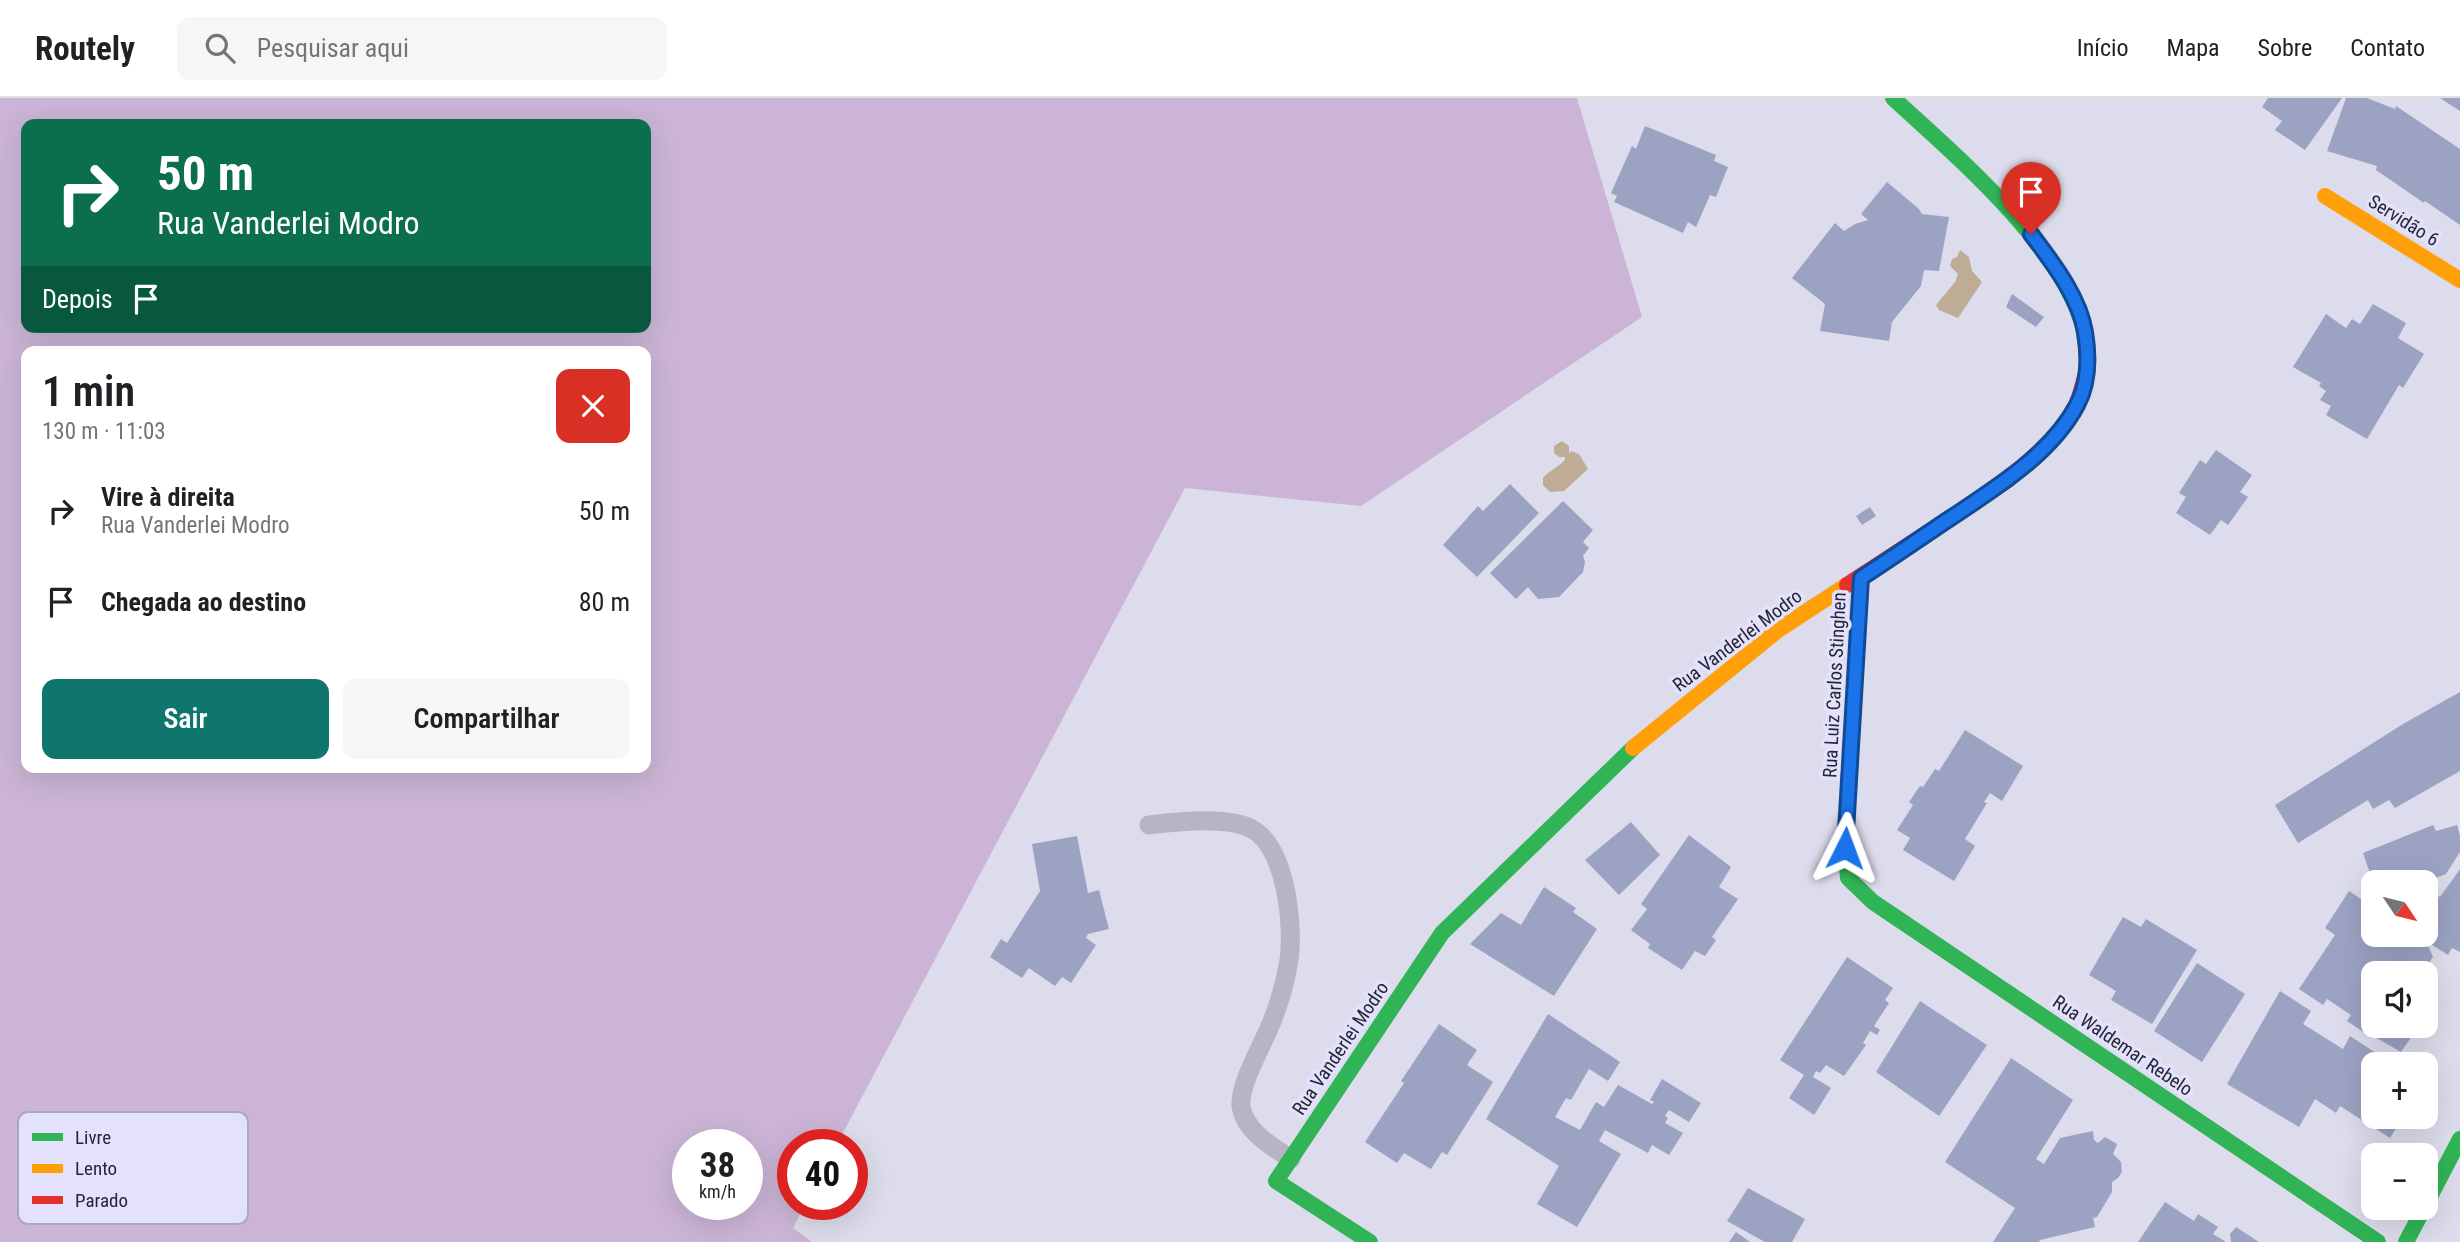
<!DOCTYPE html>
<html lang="pt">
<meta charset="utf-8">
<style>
:root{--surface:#fff;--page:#f6f6f6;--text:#202124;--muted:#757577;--line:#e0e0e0;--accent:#0f766e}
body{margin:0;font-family:"Roboto Condensed",sans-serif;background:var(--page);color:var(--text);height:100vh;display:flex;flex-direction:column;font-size:26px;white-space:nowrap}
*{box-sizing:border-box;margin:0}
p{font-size:23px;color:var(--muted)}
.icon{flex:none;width:38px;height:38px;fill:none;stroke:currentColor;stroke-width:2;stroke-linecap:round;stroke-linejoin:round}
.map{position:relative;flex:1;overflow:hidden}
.side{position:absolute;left:21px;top:248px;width:630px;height:427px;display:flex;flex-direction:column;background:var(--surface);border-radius:14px;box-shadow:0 7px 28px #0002}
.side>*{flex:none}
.banner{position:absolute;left:21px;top:21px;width:630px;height:214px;border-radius:14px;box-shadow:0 7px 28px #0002;background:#0b6e4f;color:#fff;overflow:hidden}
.needle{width:46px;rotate:125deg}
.controls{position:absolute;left:2361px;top:772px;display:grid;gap:14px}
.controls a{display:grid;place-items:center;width:77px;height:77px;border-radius:14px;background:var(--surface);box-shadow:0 7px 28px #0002;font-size:35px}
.speed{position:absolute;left:672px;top:1031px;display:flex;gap:14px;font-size:35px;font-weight:700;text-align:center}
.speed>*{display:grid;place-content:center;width:91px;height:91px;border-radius:50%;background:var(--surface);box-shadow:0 7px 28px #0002;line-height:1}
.speed small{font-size:18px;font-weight:400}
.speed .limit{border:10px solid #d22;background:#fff;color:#111}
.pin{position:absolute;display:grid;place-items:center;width:60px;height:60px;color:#fff;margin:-72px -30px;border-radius:50% 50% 50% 0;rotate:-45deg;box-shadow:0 0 7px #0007}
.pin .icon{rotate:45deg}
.me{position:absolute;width:77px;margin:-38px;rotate:3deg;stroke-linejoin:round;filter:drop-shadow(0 0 5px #0008)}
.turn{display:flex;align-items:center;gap:24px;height:147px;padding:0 21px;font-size:32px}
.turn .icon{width:91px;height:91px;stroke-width:2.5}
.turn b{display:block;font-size:49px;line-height:60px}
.then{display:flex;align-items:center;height:66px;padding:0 21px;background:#0003;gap:14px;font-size:26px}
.round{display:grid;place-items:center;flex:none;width:74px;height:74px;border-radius:14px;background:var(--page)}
.overview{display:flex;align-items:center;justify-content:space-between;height:119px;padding:0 21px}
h1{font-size:42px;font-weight:600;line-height:52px}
.action{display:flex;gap:14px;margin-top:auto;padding:14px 21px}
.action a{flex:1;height:80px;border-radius:14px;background:var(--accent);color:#fff;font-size:28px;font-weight:600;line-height:80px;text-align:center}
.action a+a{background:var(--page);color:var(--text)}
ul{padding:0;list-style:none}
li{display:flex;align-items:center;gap:21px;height:91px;padding:0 21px}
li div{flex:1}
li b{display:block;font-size:26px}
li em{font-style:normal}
header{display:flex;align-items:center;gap:42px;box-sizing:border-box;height:98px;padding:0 35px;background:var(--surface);border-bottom:2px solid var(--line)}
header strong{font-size:33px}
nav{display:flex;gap:38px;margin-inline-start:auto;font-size:24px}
.search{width:490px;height:63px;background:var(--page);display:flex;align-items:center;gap:18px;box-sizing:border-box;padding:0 24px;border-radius:14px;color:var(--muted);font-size:26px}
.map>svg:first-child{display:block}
.green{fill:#cbb4d5;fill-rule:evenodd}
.water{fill:#bfac96}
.building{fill:#9ca2c2}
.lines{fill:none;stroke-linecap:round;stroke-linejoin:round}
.lane{stroke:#b5b5c5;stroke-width:19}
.fast{stroke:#30b455;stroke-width:16}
.slow{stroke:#ff9f0a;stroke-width:16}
.jam{stroke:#e5322d;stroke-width:16}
.route-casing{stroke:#114b97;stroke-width:18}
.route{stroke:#1a73e8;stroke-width:12}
.labels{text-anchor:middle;stroke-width:7;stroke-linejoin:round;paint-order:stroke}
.street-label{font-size:19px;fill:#242635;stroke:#e3e1fb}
.key{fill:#e3e1fb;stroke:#aaa9c0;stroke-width:2}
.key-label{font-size:19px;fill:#242635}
</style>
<header>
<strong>Routely</strong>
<div class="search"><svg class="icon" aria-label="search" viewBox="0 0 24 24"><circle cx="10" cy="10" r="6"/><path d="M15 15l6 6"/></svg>Pesquisar aqui</div>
<nav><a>Início</a><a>Mapa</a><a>Sobre</a><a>Contato</a></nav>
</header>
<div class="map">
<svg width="2460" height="1144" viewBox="0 0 2460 1144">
<rect width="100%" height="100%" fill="#dddcec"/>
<path class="green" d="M0,0H1577L1642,219L1361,408L1185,390L837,1046H793V1106H805L793,1130L812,1144H0ZM26,26H646V229H26ZM26,254H646V670H26ZM688,1046H747V1106H688Z"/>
<path class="water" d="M1960,152L1969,159L1972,173L1982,184L1958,220L1939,212L1936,207L1955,184L1958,176L1950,168L1952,161L1957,159Z
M1562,343L1569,348V356L1571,353L1579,356L1588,371L1564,393L1550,394L1543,387V380C1550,372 1558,369 1565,362V359H1559L1554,355V348Z"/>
<path class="building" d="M2268,0H2342L2305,52L2275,32L2282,23L2262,9Z
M2346,0H2367L2395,11L2396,8L2460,51V127L2425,103L2424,105L2376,72L2377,68L2327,53Z
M2440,0H2460V13Z
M1645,28L1716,57L1714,63L1728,69L1716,99L1710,97L1696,129L1688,124L1683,135L1614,104L1617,98L1611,95L1632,48L1636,51Z
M1887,84L1919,111L1922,116L1949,119L1939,173L1924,172L1921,188L1892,224L1889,243L1820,233L1825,206L1792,180L1835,125L1844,133L1855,126L1868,122L1861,116Z
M2012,196L2044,219L2036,229L2006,209Z
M2373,206L2406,225L2398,240L2424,256L2403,290L2399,287L2367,341L2326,317L2331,308L2320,302L2326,293L2319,288L2321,285L2293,269L2326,216L2346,230L2352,221L2360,226Z
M2216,352L2252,377L2240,394L2248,399L2228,427L2221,422L2210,437L2176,415L2186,399L2179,395L2200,362L2206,366Z
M1510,386L1539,415L1477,479L1443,447L1478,408L1483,413Z
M1563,403L1593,432L1583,444L1589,450L1583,458L1585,464L1583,474L1559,499L1538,501L1528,489L1516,501L1490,475Z
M1870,409L1876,418L1862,427L1856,418Z
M2460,594V673L2395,710L2389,702L2373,711L2368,702L2298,745L2275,707L2403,626Z
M1965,632L2023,668L2002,703L1990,695L1984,704L1987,705L1965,741L1975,748L1954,783L1903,752L1910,740L1897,732L1913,707L1909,704L1920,688L1923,689L1935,671L1939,673Z
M1631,724L1660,757L1619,797L1585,762Z
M2433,727L2436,733L2457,727L2460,738V754L2446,776L2424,784H2373L2363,755Z
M1689,737L1731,769L1719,789L1738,801L1712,839L1716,842L1705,858L1695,853L1682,872L1648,850L1650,846L1631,832L1647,811L1641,806Z
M1077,738L1088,795L1099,792L1109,831L1088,836L1086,840L1096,847L1071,885L1062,879L1055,888L1029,870L1022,880L990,859L1001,841L1007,845L1040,793L1032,746Z
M2460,771V854L2452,850L2448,857L2426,843L2433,859L2422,875H2373V928H2419L2401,954L2373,938L2372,940L2347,923L2351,917L2327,901L2323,907L2299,891L2335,837L2325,830L2349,793L2373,809V836H2426V790L2440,799Z
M1544,789L1576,810L1573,814L1597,831L1554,898L1470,846L1501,815L1521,827Z
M2123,819L2141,829L2146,821L2197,852L2152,926L2111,902L2116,893L2089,877Z
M1847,859L1893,890L1885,902L1889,905L1874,928L1880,932L1877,937L1870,933L1863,945L1866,947L1844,978L1826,967L1820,975L1816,973L1813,979L1831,990L1814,1017L1789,1000L1804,977L1780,962Z
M2197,865L2245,896L2202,964L2154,933Z
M2280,893L2311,913L2303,926L2343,951L2350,938L2393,966H2373V1018H2404L2390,1040L2340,1008L2336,1015L2315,1001L2299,1029L2227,986Z
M1920,903L1987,947L1939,1018L1876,974Z
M1548,916L1620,964L1608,983L1589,971L1571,1002L1566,1000L1555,1019L1580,1032L1596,1004L1604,1009L1618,987L1652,1006L1654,1004L1650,1002L1662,981L1701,1005L1689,1024L1669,1012L1665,1018L1668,1020L1665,1025L1683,1035L1669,1057L1652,1047L1648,1055L1605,1032L1599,1043L1621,1056L1577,1129L1537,1106L1559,1068L1486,1021Z
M1439,926L1477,952L1467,967L1493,984L1447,1057L1442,1054L1431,1071L1404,1055L1397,1065L1365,1044L1404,985L1401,983Z
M2011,960L2073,1002L2036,1061L2044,1066L2060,1040L2093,1033L2094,1042L2098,1045L2105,1039L2117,1046L2113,1056L2121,1064L2122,1074L2118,1080L2112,1084V1094L2097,1119L2093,1120L2095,1129L2040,1142L2039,1144H1993L2015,1110L1945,1064Z
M1748,1090L1805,1121L1792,1144H1765L1727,1123Z
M2165,1104L2194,1123L2198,1116L2218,1129L2213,1136L2226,1144H2138Z
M2236,1129L2259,1144H2231L2230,1136Z
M1736,1134L1750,1144H1729Z"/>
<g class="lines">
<path class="lane" d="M1149,727C1177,724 1223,718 1250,730C1286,747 1294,827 1289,862C1286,881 1281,900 1274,918C1266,942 1239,984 1241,1008C1244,1033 1273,1049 1291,1061"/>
<path class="fast" d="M1893,0C1956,58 2056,142 2082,225C2085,236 2086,250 2087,262
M1861,480L1845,750L1848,780L1873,804L2378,1144
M2426,1106L2460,1041
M1370,1144L1276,1083L1442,835L1633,650
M2406,1144L2424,1110"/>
<path class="slow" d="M2325,98L2460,182
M1633,650L1778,532L1847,487"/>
<path class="jam" d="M1847,487L2008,382C2031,361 2060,338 2075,310C2081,297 2084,281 2088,268L2087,262"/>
</g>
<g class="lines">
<defs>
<path id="route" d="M1845,750L1861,480C1890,461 1918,442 1946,423C1991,393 2051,357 2077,307C2089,285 2089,258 2085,234C2079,198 2052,164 2031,136"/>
</defs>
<use href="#route" class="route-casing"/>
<use href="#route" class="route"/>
</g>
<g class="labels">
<g class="street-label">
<text transform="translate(2404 122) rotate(32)" y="7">Servidão 6</text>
<text transform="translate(1737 542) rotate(-37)" y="7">Rua Vanderlei Modro</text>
<text transform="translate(1834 587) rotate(-87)" y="7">Rua Luiz Carlos Stinghen</text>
<text transform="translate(2123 947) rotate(34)" y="7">Rua Waldemar Rebelo</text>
<text transform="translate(1340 950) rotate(-56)" y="7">Rua Vanderlei Modro</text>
</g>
</g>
<rect x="18" y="1014" width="230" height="112" rx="10" class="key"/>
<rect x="32" y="1035" width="31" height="8" fill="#30b455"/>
<rect x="32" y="1066" width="31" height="9" fill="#ff9f0a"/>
<rect x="32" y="1098" width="31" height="8" fill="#e5322d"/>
<g class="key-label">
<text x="75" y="1046">Livre</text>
<text x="75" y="1077">Lento</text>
<text x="75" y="1109">Parado</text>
</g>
</svg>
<div class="controls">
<a><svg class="needle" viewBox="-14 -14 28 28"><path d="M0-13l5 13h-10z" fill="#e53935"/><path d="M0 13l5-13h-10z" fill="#757577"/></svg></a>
<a><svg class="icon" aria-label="sound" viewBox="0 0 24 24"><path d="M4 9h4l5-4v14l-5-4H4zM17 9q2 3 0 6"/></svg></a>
<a>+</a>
<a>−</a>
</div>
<div class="speed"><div>38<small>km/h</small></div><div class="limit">40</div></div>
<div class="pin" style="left:2031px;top:136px;background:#d93025"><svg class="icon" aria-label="arrive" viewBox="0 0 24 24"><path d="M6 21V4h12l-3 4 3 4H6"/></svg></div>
<svg class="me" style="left:1845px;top:750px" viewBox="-20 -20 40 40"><path d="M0-17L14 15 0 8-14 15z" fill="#1a73e8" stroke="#fff" stroke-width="4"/></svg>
<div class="banner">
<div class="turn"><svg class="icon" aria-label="right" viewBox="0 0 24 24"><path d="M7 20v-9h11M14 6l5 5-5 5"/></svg><div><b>50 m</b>Rua Vanderlei Modro</div></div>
<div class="then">Depois<svg class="icon" aria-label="arrive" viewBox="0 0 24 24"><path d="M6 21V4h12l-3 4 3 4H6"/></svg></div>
</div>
<section class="side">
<div class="overview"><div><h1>1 min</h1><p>130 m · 11:03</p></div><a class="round" style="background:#d93025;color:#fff"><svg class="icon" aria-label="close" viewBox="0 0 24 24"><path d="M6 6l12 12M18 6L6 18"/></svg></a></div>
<ul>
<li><svg class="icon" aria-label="right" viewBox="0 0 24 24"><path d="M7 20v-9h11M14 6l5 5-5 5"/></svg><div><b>Vire à direita</b><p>Rua Vanderlei Modro</p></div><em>50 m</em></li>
<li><svg class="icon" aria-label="arrive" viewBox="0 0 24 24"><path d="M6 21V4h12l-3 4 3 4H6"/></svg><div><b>Chegada ao destino</b></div><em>80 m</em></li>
</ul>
<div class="action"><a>Sair</a><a>Compartilhar</a></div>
</section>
</div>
